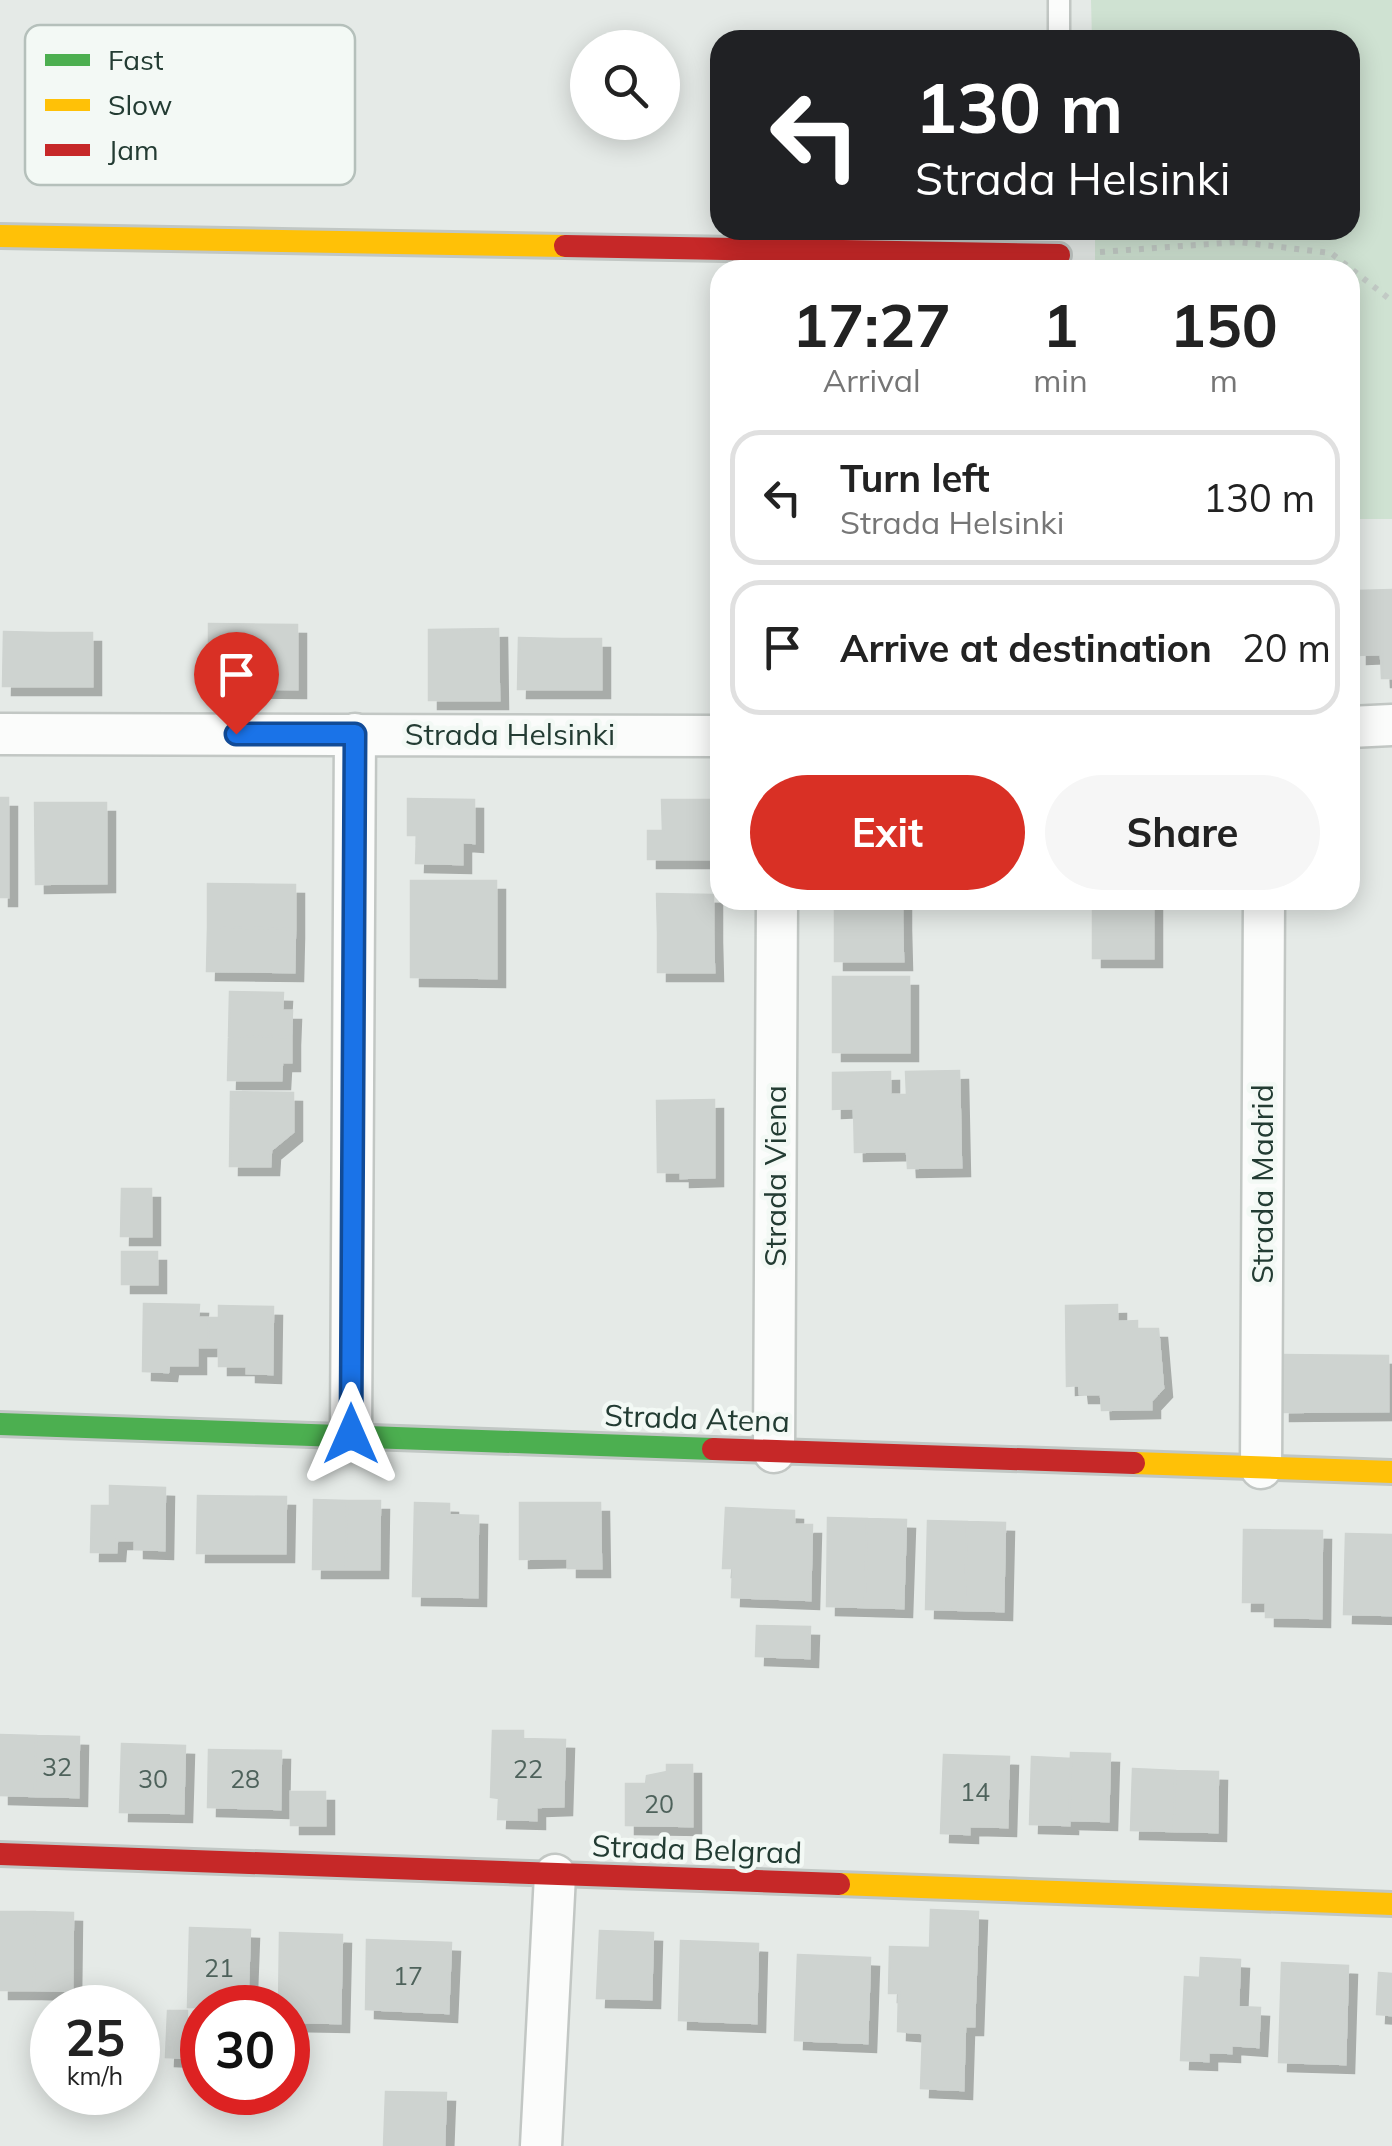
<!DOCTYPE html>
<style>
:root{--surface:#fff;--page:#f6f6f6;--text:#222;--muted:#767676;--line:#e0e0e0;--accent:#d93025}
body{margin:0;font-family:Mulish,sans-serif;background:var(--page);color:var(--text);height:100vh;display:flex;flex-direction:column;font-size:38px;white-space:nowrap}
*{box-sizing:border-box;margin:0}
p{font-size:32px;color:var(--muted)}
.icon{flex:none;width:55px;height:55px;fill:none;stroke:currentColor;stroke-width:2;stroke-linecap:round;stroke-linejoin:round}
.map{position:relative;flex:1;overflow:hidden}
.sheet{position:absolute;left:710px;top:260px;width:650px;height:650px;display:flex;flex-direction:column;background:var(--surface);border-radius:30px;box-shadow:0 5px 25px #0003}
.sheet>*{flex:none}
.guide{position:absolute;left:710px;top:30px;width:650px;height:210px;border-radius:30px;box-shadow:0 5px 25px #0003;background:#202124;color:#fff;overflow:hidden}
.tools{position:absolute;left:570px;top:30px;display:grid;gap:20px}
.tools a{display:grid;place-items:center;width:110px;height:110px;border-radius:50%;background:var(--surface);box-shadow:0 5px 25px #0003;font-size:50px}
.speed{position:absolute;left:30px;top:1985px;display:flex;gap:20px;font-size:50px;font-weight:700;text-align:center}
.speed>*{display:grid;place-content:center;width:130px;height:130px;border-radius:50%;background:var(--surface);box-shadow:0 5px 25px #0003;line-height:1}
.speed small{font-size:25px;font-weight:400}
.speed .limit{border:15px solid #d22;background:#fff;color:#111}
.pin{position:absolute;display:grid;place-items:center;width:85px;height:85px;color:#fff;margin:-102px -42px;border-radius:50% 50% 50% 0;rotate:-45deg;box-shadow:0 0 10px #0007}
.pin .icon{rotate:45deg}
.me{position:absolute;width:110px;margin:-55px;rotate:0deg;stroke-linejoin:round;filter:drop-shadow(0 0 8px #0008)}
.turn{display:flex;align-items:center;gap:35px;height:210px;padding:0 40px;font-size:45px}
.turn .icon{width:130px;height:130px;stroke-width:2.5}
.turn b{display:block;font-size:70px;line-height:85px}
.eta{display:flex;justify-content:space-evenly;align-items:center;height:170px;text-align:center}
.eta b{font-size:60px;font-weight:700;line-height:70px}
.button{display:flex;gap:20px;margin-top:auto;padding:20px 40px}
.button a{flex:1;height:115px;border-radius:60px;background:var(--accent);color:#fff;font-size:40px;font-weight:700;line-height:115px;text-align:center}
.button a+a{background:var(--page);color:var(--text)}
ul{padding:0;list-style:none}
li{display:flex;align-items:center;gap:30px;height:135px;margin:0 20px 15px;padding:0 20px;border:5px solid var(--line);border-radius:30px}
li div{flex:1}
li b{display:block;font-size:38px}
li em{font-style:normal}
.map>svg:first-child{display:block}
.green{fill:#cfe2d2}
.building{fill:#ced3d0;stroke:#ced3d0;stroke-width:2.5;filter:url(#shadow)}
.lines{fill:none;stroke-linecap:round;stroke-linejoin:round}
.lane-casing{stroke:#c2c7c4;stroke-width:25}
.street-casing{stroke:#c2c7c4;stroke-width:45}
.fast-casing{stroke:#c1c7c4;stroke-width:28}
.slow-casing{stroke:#c1c7c4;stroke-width:28}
.jam-casing{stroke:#c1c7c4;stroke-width:28}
.path{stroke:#c2cac5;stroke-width:6;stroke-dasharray:5 8;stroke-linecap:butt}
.lane{stroke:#fbfcfb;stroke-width:20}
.street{stroke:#fbfcfb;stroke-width:40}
.fast{stroke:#4caf50;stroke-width:22}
.slow{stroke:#ffc107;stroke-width:22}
.jam{stroke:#c62828;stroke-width:22}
.route-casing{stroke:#114b97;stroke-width:25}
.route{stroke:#1a73e8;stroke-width:18}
.labels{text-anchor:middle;stroke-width:9;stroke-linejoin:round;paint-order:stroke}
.number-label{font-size:25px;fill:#4e625b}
.street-label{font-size:30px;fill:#233c33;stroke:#f3f9f5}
.key{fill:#f3f9f5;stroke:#b5c0bb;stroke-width:2.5}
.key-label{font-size:28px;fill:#233c33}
</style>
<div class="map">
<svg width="1392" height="2146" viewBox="0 0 1392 2146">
<defs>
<filter id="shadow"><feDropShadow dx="9" dy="9" stdDeviation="0" flood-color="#0004"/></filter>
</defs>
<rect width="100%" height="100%" fill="#e5eae7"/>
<path class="green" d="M1091,0H1392V519H1350V270H1095V230H1350V40H1092Z"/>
<path class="building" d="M1392,590V678H1382L1381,654L1358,655V591Z
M209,624L297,625V689L209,688Z
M498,629L499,700H429V630Z
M4,632L48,633V686H3Z
M48,633H92V686H48Z
M519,638L560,639V689H518Z
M560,639H601V689H560Z
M0,798H8V897H0Z
M408,799L474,800V843L462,842V864L416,863L417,835H408Z
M662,800H711L712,859H648V831H663Z
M35,803H106V883L36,884Z
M411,881H496V929H411Z
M208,884L295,885V929L208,927Z
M657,894L713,895V933H658Z
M835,900H902V921H835Z
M1093,900H1153V917H1093Z
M1093,917H1153V958H1093Z
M835,921H902L903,961H835Z
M208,927L295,929L294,972L207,971Z
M411,929H496V978L411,977Z
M658,933H713L714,972H658Z
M833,977H909V1052H833Z
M230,992L283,993L282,1011H292L291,1037L229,1036Z
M229,1036L291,1037V1062H282L281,1080H228Z
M959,1071L961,1167L908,1168L907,1151L855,1152L854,1108L833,1109V1073L890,1072V1095H907L906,1072Z
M231,1092L293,1093V1132L271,1150L270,1166H230Z
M714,1100V1177L681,1178V1172H658L657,1101Z
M122,1189H151V1236H121Z
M122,1252H157V1284H122Z
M144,1304L199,1305L198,1318H209L208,1347H197V1365H169L168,1372L143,1371Z
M1117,1305V1322L1137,1321V1329H1158L1163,1388L1151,1401V1409L1102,1410L1101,1394H1080L1079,1385L1067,1386L1066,1306Z
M219,1306L273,1307L272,1374L247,1373V1366H219V1347H208L209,1318H219Z
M1281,1355L1388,1356V1411L1281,1412Z
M110,1486L165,1488L164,1550L135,1549V1540H117L116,1552H91L92,1506H110Z
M198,1496L286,1497L285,1553H197Z
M314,1500L347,1501L346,1569H313Z
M347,1501H380L379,1569H346Z
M415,1503L449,1504V1515L478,1516L477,1597L413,1596Z
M520,1503H600L601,1568H568V1558L520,1559Z
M726,1508L794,1511V1525H812L810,1600L732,1597L733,1568H723Z
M828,1518L867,1519L865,1607L827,1606Z
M867,1519L906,1520L903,1608L865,1607Z
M928,1521L967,1522L965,1610L926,1609Z
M967,1522L1005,1523L1003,1611L965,1610Z
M1244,1530L1322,1531L1321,1618L1266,1617V1602H1243Z
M1346,1534L1392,1535V1615L1344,1614Z
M757,1626L810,1627L809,1658L756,1656Z
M493,1731H523V1739L565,1740L563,1806L536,1807V1820L498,1819L499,1798L491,1797Z
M0,1735L36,1736L35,1796L0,1795Z
M36,1736L79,1737L78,1797L35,1796Z
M122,1744L185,1746L183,1813L120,1812Z
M209,1750L281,1751L280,1809L208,1807Z
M1071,1753L1110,1754L1108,1821L1069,1820Z
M944,1755L1009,1757L1007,1827L969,1826V1834L941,1833Z
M1032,1757L1071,1759L1069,1825L1030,1824Z
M667,1765H692V1826L626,1825V1784H646L647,1776L667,1772Z
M1133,1769L1175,1771L1174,1831L1131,1830Z
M1175,1771L1218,1772L1217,1832L1174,1831Z
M291,1792H325V1825H291Z
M931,1910L978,1912L974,2026H965L963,2090L921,2088L923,2033L898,2031L899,1993H889L890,1947L930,1948Z
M0,1912H35L34,1990H0Z
M35,1912L73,1913L72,1991L34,1990Z
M190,1928L250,1930L247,2008L188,2007Z
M600,1931L653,1933L651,1999L597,1998Z
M280,1933L342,1935L340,2023L288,2022V2008H279Z
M367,1940L451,1943L448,2013L366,2009Z
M681,1941L758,1944L756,2023L679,2020Z
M798,1955L870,1958L867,2043L795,2040Z
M1201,1958L1240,1960L1238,2007L1260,2008L1258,2047L1231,2045V2053L1208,2052V2061L1181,2060L1185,1977L1200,1978Z
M1282,1963L1348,1966L1345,2064L1279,2062Z
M1379,1973L1392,1974V2015L1377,2014Z
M168,2011H187L186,2058L166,2057Z
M386,2092L446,2093L444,2145L384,2146Z"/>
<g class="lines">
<defs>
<path id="lane" d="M1059,0V40"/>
<path id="street" d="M1350,727L1392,725
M0,734L720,736
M351,1434L355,734
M774,1452L777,900
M1261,1468L1264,900
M541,2146L555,1875"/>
<path id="fast" d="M0,1424L713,1449"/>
<path id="slow" d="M0,236L565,246
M1134,1463L1392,1472
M839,1884L1392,1904"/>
<path id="jam" d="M565,246L1059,255
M713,1449L1134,1463
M0,1854L839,1884"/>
</defs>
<use href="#lane" class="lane-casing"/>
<use href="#street" class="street-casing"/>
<use href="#fast" class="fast-casing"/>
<use href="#slow" class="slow-casing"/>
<use href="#jam" class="jam-casing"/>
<path class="path" d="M1100,252L1238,242L1331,253L1392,301"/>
<use href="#lane" class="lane"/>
<use href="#street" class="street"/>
<use href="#fast" class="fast"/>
<use href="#slow" class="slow"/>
<use href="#jam" class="jam"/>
</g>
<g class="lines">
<defs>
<path id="route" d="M236,734H355L351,1434"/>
</defs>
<use href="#route" class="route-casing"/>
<use href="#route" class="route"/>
</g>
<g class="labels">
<g class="number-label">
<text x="57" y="1776">32</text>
<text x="528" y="1778">22</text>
<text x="153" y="1788">30</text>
<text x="245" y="1788">28</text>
<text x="975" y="1801">14</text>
<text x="659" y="1813">20</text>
<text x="219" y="1977">21</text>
<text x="408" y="1985">17</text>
</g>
<g class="street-label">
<text x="510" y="745">Strada Helsinki</text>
<text transform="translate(776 1176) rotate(-90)" y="10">Strada Viena</text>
<text transform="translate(1263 1184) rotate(-90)" y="10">Strada Madrid</text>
<text transform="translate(697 1419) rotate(2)" y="10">Strada Atena</text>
<text transform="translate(697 1850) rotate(2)" y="10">Strada Belgrad</text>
</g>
</g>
<rect x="25" y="25" width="330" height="160" rx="15" class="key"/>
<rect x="45" y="54" width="45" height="12" fill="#4caf50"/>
<rect x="45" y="99" width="45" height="12" fill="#ffc107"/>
<rect x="45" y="144" width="45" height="12" fill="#c62828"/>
<g class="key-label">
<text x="108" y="70">Fast</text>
<text x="108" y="115">Slow</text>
<text x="108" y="160">Jam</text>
</g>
</svg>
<div class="tools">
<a><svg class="icon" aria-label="search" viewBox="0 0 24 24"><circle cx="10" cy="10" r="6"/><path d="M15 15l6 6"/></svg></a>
</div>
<div class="speed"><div>25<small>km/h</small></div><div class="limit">30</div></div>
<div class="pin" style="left:236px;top:734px;background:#d93025"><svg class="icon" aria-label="arrive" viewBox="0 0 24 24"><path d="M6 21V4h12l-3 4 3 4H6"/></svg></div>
<svg class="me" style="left:351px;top:1434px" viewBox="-20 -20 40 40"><path d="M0-17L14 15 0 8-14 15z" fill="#1a73e8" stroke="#fff" stroke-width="4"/></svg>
<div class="guide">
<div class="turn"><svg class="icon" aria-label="left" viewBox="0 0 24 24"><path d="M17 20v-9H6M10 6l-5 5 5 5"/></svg><div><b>130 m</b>Strada Helsinki</div></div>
</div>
<section class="sheet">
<div class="eta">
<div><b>17:27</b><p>Arrival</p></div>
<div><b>1</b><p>min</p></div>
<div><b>150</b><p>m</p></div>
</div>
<ul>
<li><svg class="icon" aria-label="left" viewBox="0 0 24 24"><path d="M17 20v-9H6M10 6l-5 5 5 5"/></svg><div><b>Turn left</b><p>Strada Helsinki</p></div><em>130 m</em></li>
<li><svg class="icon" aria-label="arrive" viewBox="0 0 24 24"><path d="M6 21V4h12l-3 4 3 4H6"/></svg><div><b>Arrive at destination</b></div><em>20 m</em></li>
</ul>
<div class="button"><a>Exit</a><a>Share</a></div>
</section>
</div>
